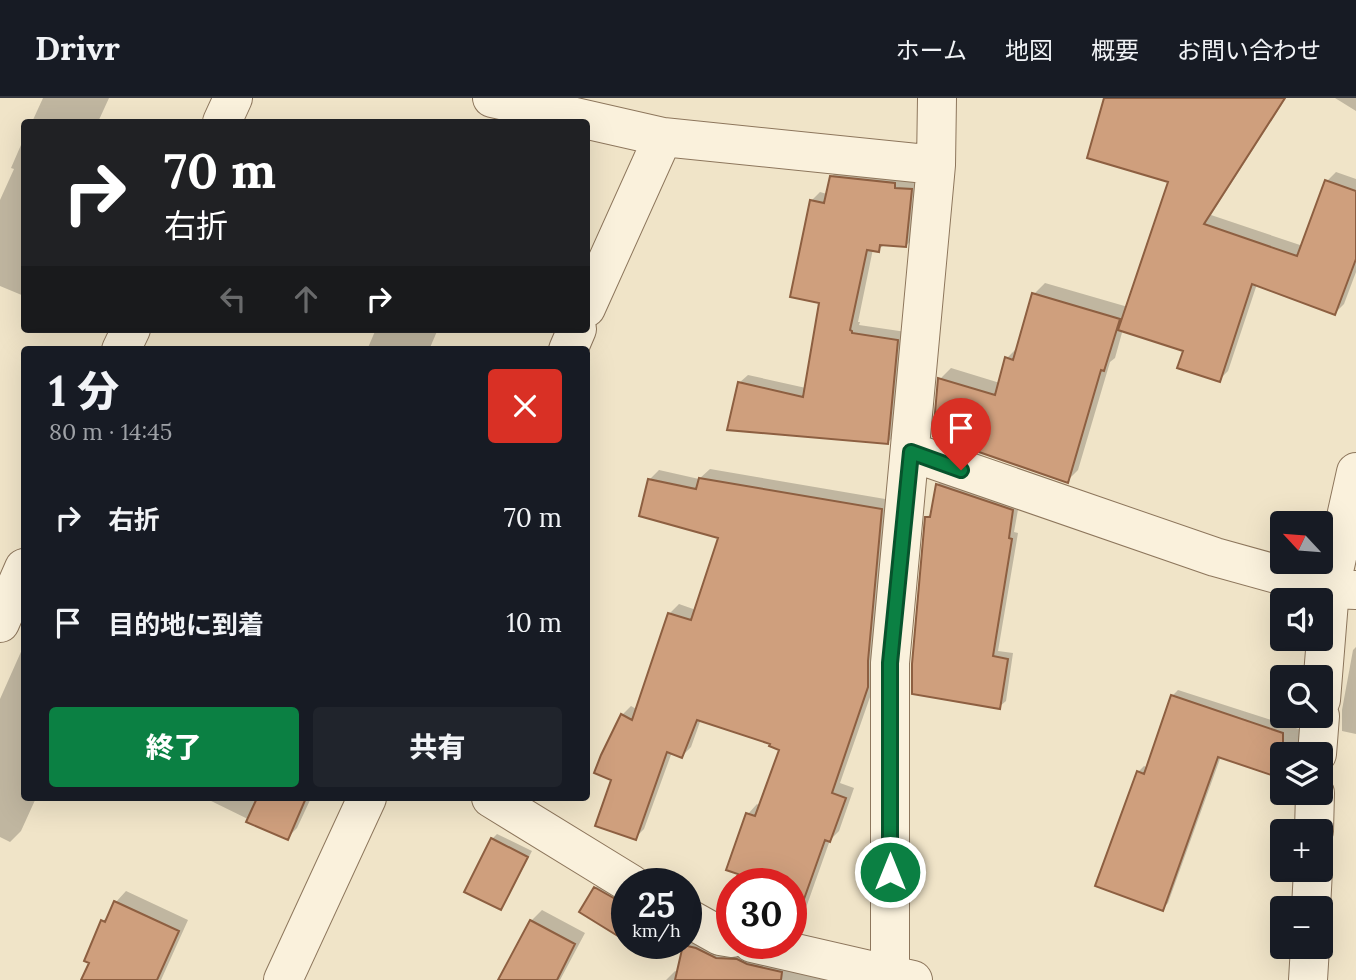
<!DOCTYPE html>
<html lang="ja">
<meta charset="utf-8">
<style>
:root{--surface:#171b24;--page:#20242c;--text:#f1f3f6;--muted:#9ea1a6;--line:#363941;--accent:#0b8043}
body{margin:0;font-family:Lora,"Noto Sans JP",serif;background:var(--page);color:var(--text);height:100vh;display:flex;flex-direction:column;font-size:26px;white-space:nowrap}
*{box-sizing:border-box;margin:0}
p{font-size:23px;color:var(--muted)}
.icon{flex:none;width:38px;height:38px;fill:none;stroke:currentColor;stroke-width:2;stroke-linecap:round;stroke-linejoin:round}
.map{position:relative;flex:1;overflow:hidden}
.side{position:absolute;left:21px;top:248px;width:569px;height:455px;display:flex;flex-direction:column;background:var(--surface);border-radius:7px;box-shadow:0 7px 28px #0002}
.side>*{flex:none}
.hud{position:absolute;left:21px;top:21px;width:569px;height:214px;border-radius:7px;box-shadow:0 7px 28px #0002;background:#202124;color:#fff;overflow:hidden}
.needle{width:46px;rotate:296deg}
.controls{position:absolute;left:1270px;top:413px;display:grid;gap:14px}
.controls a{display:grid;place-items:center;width:63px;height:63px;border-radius:7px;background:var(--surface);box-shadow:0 7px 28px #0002;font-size:35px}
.speed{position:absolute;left:611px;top:770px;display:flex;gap:14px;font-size:35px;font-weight:700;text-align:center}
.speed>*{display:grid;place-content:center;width:91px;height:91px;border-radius:50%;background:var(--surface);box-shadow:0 7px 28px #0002;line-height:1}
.speed small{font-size:18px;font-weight:400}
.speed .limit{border:10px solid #d22;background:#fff;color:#111}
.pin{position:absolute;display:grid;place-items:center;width:60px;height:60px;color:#fff;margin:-72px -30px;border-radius:50% 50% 50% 0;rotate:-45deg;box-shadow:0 0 7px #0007}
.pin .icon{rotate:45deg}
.me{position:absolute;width:77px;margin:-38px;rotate:0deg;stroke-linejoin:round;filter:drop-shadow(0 0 5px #0008)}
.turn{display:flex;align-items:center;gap:24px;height:147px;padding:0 28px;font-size:32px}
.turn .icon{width:91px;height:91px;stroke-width:2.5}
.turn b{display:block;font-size:49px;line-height:60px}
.lanes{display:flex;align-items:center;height:66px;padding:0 28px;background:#0003;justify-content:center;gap:35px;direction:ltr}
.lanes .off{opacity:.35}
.round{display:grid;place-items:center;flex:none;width:74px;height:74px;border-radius:7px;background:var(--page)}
.overview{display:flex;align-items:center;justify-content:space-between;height:119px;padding:0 28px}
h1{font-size:42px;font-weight:800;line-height:52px}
.button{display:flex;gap:14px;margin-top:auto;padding:14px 28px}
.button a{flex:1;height:80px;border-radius:7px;background:var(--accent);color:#fff;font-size:28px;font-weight:800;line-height:80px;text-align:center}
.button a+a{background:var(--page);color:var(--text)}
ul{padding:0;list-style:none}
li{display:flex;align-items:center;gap:21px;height:105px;padding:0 28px}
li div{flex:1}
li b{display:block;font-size:26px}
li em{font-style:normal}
header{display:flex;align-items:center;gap:42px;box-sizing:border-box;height:98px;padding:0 35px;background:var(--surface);border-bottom:2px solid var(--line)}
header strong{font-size:33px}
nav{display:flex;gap:38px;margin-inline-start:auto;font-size:24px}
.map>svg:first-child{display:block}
.shadow{fill:#0003}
.building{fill:#cf9f7d;stroke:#8d5f41;stroke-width:2}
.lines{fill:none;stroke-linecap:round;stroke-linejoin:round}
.street-casing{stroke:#8d765c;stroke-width:40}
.street{stroke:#faf1dc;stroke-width:38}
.route-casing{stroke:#07532c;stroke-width:18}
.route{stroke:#0b8043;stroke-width:12}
</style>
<header>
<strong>Drivr</strong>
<nav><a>ホーム</a><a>地図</a><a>概要</a><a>お問い合わせ</a></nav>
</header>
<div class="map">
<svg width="1356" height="882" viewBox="0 0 1356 882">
<rect width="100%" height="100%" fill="#f0e4c8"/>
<path class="shadow" d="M43,0H109L98,24H32Z
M1106,0H1286L1211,117L1303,148L1327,83L1336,74L1356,81V174L1344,206L1335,215L1257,186L1228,273L1219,282L1186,252L1123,231L1115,260L1110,264L1078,372L1067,383L940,281L951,270L1000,285L1007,260L1018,249L1034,196L1045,185L1128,209L1170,83Z
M1335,0H1356V13Z
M24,40V198L0,188V102L14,71L11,70Z
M840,70L920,83L914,139L906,148L885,146L878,152L873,151L858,224H860L859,227L906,234L896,336L888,344L739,285L748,277L806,290L821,204L811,103L820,94L827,96L831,79Z
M376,231H438L429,252H367Z
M710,371L891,402L877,579L840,685L854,690L839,733L830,742L802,821L792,830L791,786L728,771L748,716L757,706L760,708L781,650L772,645L701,621L691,649L682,658L672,654L644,731L635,740L613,681L622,617L631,608L638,612L669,516L679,506L696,512L721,439L649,382L659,372L699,381Z
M944,380L1019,406L1014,434L1018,435L998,553L1013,555L1006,603L999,609L927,419L933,414L937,387Z
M24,547V700H36L21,733L10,744L0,739V601Z
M1356,549V636L1342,633V612L1353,552Z
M1178,592L1302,632V656L1221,658L1168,805L1162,811L1138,674L1144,668L1148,670L1172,598Z
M205,700H311L297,730L287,740Z
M497,736L532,753L505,805L500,810L492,741Z
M600,785L626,800V822L622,830L595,790Z
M126,793L188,822L161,882H81L90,863L103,823L110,817L116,804Z
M732,799V816L726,814Z
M542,812L585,835L560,882H500L531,823Z
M695,837L866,882H666L675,873L678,874L684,848Z"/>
<path class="building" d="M1104,0H1285L1204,126L1297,158L1325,82L1356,93V161L1335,217L1252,186L1220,284L1177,270L1183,253L1118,232L1168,84L1087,60Z
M830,78L895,85V90L912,91L906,149L880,147L879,154L867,152L850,232L852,233V235L898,242L888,346L727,332L738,284L803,299L819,205L790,199L810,102L824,105Z
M1032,195L1120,221L1104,273L1101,272L1068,385L933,338L938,280L995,297L1005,259L1013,262Z
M699,380L882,411L868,563V589L832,695L846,700L830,744L825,742L793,832L791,786H734L738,776L726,772L746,715L755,718L779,652L769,648L770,646L697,622L682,660L667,654L636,742L595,728L611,682L594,675L601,657L621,616L632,622L668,515L691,522L718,440L639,418L648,381L696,391Z
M936,386L1013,412L1009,440L1012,441L993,558L1008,561L1000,611L912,596V566L925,419H930Z
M1171,597L1283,635V681L1218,659L1163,813L1095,788L1137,673L1144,676Z
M257,700H306L288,742L246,724Z
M491,740L528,759L501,812L464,794Z
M594,789L626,807V843L579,814Z
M114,803L179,833L157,882H81L89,865L84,863L101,822L105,824Z
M530,822L575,846L557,882H498Z
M683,847L696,850L716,860L737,861L747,866L782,874L781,882H675Z"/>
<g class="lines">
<defs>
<path id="street" d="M492,0L663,39L936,67
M222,24L233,0
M586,210L663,39
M121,252L131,231
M568,252L577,231
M911,354L1215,459L1330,491L1356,492
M0,525L24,470
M1321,602L1330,491L1356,374
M1317,656L1320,618
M491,700L631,786
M1314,733L1315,695
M1311,810L1313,772
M686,819L720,838L732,840
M752,845L913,882
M890,878V565L936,67L937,0
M283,882L367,700
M1308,882L1310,849"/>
</defs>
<use href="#street" class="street-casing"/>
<use href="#street" class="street"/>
</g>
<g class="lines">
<defs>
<path id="route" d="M890,774V565L911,354L961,372"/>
</defs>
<use href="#route" class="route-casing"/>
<use href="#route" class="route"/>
</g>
</svg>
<div class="controls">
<a><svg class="needle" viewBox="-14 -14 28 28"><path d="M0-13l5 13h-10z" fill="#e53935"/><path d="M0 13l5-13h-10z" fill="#9ea1a6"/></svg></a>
<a><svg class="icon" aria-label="sound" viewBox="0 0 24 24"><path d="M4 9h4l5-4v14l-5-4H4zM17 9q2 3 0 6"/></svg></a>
<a><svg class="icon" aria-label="search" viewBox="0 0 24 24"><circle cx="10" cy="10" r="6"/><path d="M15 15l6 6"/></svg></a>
<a><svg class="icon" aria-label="layers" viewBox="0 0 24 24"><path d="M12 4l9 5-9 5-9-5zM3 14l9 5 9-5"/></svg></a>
<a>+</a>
<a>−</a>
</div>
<div class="speed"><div>25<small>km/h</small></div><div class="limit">30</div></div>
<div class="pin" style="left:961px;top:372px;background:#d93025"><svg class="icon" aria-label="arrive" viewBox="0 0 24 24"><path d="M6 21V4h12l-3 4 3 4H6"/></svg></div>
<svg class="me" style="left:890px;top:774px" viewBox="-20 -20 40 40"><circle r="17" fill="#0b8043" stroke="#fff" stroke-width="3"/><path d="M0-11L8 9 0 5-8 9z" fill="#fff"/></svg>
<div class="hud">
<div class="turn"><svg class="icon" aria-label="right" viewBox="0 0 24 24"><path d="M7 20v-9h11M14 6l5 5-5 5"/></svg><div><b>70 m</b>右折</div></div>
<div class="lanes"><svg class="icon off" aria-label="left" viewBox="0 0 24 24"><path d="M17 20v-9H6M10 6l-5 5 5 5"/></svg><svg class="icon off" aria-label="ahead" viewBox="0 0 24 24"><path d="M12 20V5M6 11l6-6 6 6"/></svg><svg class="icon" aria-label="right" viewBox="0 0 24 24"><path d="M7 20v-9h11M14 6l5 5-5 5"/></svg></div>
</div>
<section class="side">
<div class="overview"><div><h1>1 分</h1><p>80 m · 14:45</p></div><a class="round" style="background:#d93025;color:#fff"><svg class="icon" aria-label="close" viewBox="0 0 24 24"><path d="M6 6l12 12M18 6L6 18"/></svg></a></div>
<ul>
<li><svg class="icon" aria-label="right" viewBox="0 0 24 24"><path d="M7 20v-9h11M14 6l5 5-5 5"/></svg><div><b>右折</b></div><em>70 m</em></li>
<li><svg class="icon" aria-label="arrive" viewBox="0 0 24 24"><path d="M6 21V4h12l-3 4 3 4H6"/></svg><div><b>目的地に到着</b></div><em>10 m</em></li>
</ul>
<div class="button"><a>終了</a><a>共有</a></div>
</section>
</div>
